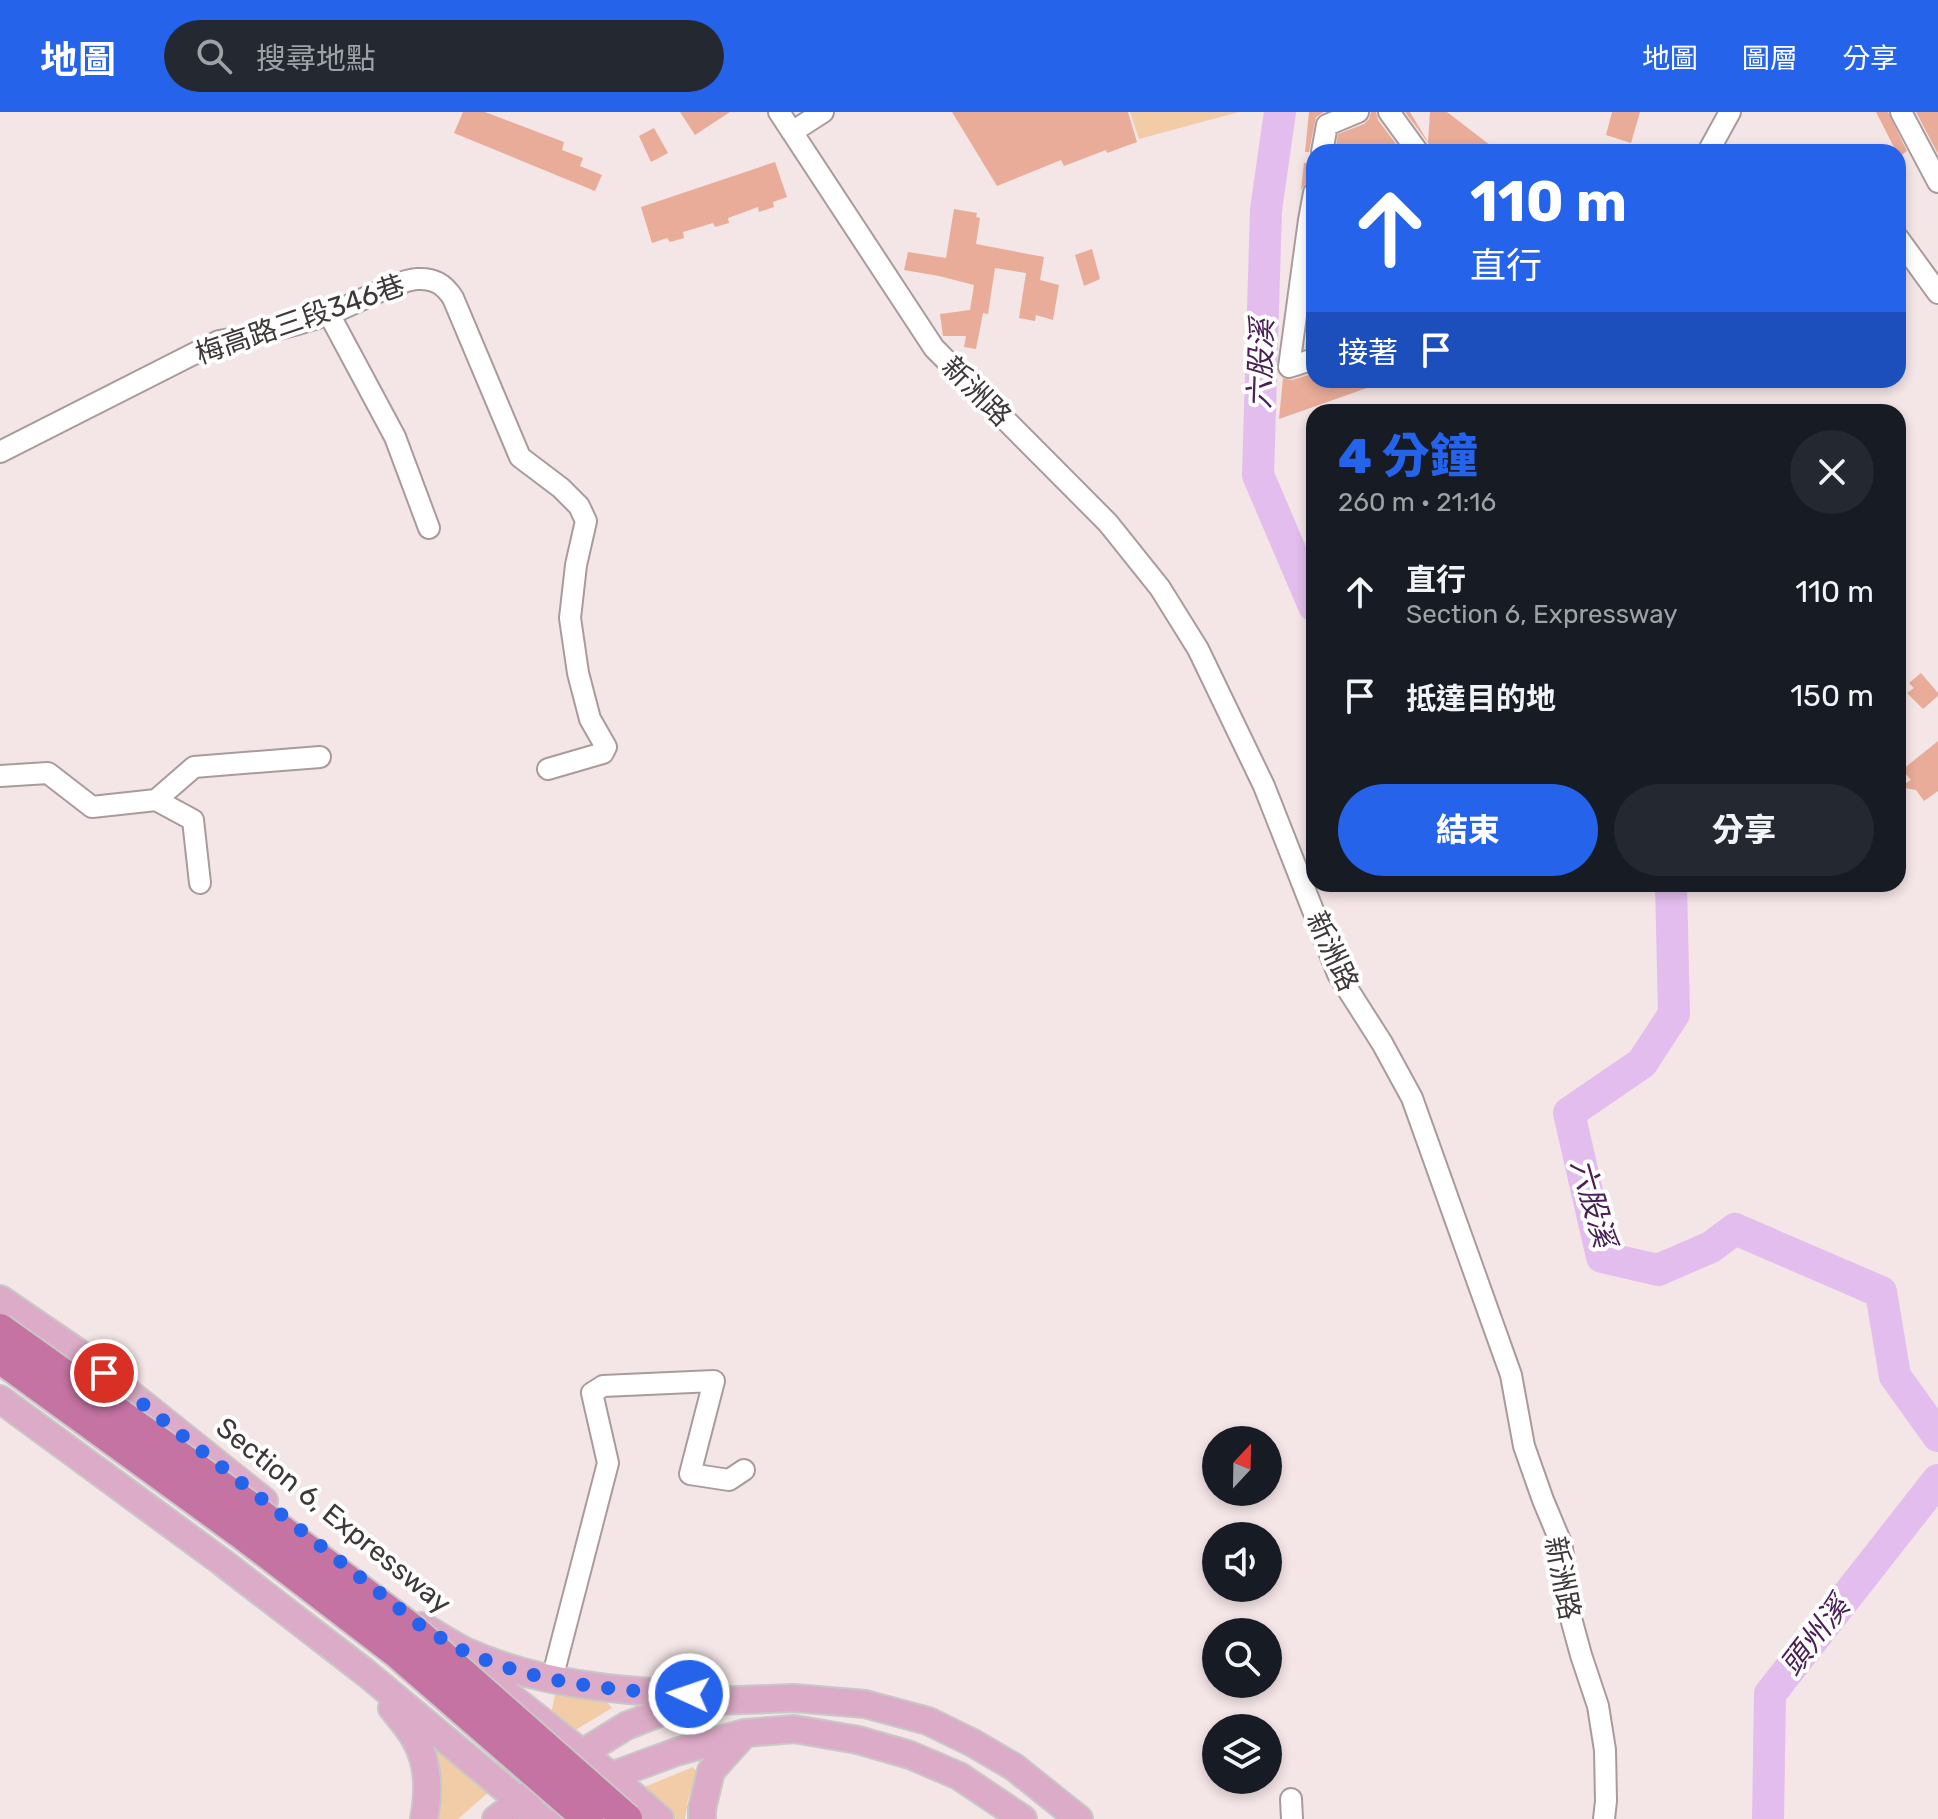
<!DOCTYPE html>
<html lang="zh-TW">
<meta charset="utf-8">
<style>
:root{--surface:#171b24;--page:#242831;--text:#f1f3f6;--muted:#9ea1a6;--accent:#2563eb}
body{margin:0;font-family:Rubik,"Noto Sans TC",sans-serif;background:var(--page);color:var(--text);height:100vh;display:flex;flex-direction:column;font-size:30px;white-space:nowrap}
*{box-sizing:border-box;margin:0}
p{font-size:26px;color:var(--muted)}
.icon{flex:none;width:44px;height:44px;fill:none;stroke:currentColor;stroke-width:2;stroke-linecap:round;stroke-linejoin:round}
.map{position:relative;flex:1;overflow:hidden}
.drawer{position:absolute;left:1306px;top:292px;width:600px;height:488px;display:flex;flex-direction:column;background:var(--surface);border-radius:24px;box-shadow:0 4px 12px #0003}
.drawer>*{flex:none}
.guide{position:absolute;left:1306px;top:32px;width:600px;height:244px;border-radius:24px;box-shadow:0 4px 12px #0003;background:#2563eb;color:#fff;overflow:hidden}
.needle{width:52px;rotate:22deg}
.fabs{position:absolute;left:1202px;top:1314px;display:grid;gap:16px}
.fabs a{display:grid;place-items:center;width:80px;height:80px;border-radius:50%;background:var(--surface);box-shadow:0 4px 12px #0003;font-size:40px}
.pin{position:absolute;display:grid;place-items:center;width:68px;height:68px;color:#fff;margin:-34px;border:4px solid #fff;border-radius:50%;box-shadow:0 2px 8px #0007}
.me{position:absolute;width:88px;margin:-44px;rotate:273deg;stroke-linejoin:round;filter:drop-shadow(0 0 6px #0008)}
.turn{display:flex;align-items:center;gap:28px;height:168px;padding:0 32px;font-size:36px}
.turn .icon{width:104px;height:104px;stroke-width:2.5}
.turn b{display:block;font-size:56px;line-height:68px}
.then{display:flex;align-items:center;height:76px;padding:0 32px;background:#0003;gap:16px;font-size:30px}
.round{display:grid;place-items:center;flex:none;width:84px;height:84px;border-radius:42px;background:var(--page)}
.summary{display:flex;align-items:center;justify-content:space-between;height:136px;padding:0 32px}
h1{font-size:48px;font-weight:800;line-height:60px;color:var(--accent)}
.action{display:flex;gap:16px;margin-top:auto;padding:16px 32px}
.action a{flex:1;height:92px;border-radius:48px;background:var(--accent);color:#fff;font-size:32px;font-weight:800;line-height:92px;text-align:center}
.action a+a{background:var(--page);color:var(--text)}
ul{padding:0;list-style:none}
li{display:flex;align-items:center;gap:24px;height:104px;padding:0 32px}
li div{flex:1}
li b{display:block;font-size:30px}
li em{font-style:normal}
header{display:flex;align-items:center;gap:48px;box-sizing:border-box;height:112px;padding:0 40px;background:var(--accent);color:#fff}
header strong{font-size:38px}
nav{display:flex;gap:44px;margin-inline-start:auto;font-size:28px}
.search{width:560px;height:72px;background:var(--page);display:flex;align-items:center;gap:20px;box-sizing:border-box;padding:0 28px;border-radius:44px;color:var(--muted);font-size:30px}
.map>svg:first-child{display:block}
.green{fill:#f2cca6}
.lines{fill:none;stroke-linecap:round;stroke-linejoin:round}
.river{stroke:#e2bded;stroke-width:32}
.building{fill:#e8ac98}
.minor-casing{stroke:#a99b9c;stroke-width:24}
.major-casing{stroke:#c9c7c7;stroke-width:30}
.minor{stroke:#fff;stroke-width:20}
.major{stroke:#dcabc7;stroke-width:26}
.highway-bridge-casing{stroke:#c9c7c7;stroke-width:34;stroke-linecap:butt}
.highway-bridge{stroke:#c473a2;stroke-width:30}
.route{stroke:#2563eb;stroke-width:14;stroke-dasharray:0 25.2}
.labels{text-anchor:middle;stroke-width:8;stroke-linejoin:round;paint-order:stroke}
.street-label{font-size:28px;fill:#3e3838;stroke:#fff}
.water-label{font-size:30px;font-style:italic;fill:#4a1f57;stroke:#fff}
</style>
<header>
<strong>地圖</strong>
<div class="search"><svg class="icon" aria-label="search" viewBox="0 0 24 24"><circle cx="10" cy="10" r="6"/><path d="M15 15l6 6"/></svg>搜尋地點</div>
<nav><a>地圖</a><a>圖層</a><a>分享</a></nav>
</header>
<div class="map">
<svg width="1938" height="1707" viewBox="0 0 1938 1707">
<rect width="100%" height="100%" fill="#f4e5e6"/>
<path class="green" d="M1130,0H1239L1139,27Z
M556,1578L605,1588L612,1596L572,1620L551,1602Z
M436,1635L491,1678L458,1707H437L441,1682Z
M693,1655L699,1662L688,1687L685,1707H676L642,1676Z"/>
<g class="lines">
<path class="river" d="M1280,0L1266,98L1258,363L1314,494
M1671,772L1674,902L1642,951L1569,1001L1602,1145L1658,1158L1711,1135L1735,1117L1881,1180L1895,1264L1938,1324
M1768,1707L1770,1582L1938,1368"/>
</g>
<path class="building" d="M463,0H485L564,30L562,38L583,46L580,54L602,63L595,79L454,21Z
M680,0H730L695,23Z
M952,0H1128L1137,30L1107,41L1106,38L1064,54L1061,48L997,74Z
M1309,0H1324L1316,5L1309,40H1305Z
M1371,0H1376L1378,8L1402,40H1335L1338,22L1364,12L1369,7Z
M1405,0H1410L1428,30L1430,0H1447L1499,40H1431L1429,32Z
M1612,0H1640L1631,31L1606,23Z
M1876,0H1888L1907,39L1899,45Z
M1916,0H1938V42Z
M654,16L668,41L651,50L639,24Z
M775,50L787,85L773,90L774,95L759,100L758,95L728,106L729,111L715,115L713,111L683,120L684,126L670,130L667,126L652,131L641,95Z
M1304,51H1314V68L1305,72L1301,78Z
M954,97L977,101L976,105L980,106L976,132L1044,145L1040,168L1059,173L1053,208L1036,203L1035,209L1019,206L1026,161L995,156L988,202L983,201L976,237L964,235L966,224H943L940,202L970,198L974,173L939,164L904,158L908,140L946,146Z
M1092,137L1100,167L1084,174L1075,143Z
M1314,168V234L1305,236Z
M1314,261V268H1383L1384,270L1279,307L1283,266L1292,268Z
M1921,561L1938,581V584L1923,597L1907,581L1914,576L1909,571Z
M1938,629V679L1924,689L1916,678L1899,675L1911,668L1902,658Z"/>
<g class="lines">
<defs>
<path id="minor" d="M779,0L934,236L1108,411L1160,476L1198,537L1264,674L1338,862L1382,931L1412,986L1511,1263L1524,1334L1543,1388L1561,1431L1565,1455L1566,1488L1581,1543L1598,1594L1605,1638L1606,1689L1604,1707
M1389,0L1418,40
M1901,0L1938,70
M792,20L823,0
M1322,40L1327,13L1358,0
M1708,40L1730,0
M1314,81L1309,108L1289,255L1314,247
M1898,126L1938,181
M329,202L395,325L429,416
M0,340L219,229C255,223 297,214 332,201C353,193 397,168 417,167C434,166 444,172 453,186L520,345L561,376L579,394L586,409L576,453L570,506L578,561L590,607L606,635L603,641L548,657
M0,664L48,661L92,695L156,688L193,708L200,771
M156,688L194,655L320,645
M552,1567L608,1351L592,1281L603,1274L714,1269L690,1362L729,1368L744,1358
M1291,1687L1292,1707"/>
<path id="major" d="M0,1187L79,1241L264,1389
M0,1287L222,1450L366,1561L541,1707
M422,1514C436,1522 450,1532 465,1539C537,1572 616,1579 694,1582
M492,1570L611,1664L660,1707
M392,1596C400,1606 409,1616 415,1627C429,1651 429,1681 424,1707
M568,1650L626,1614L687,1590L794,1586L865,1592L928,1609L973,1631L1014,1655L1079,1707
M496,1707L532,1680
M562,1707L611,1664L676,1640L745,1621L794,1617L858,1628L910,1643L959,1664L1023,1707
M702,1707V1697L711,1659L745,1621"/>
</defs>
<use href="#minor" class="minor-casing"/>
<use href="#major" class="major-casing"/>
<use href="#minor" class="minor"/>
<use href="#major" class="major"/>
<defs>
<path id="highway-bridge" d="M0,1217L253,1397L412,1517L627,1707
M0,1246L242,1422L396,1540L588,1707"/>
</defs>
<use href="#highway-bridge" class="highway-bridge-casing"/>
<use href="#highway-bridge" class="highway-bridge"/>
</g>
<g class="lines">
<path class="route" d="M104,1261L421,1514C435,1522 450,1532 464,1539C534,1571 613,1579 689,1582"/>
</g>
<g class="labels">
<g class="street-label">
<text transform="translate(300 207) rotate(-19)" y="10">梅高路三段346巷</text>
<text transform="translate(977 279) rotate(45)" y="10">新洲路</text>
<text transform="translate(1333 839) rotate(65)" y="10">新洲路</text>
<text transform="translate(334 1403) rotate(39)" y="10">Section 6, Expressway</text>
<text transform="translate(1563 1466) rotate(79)" y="10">新洲路</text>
</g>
<g class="water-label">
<text transform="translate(1261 252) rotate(-88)" y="10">六股溪</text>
<text transform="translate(1593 1091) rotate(74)" y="10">六股溪</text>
<text transform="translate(1815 1524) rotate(-52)" y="10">頭州溪</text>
</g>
</g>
</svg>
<div class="fabs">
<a><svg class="needle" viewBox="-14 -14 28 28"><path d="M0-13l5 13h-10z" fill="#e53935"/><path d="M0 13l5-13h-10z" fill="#9ea1a6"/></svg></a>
<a><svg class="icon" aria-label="sound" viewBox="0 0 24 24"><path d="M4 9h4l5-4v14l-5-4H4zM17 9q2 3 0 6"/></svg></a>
<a><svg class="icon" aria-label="search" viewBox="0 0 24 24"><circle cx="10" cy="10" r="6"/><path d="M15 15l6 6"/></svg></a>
<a><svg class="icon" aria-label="layers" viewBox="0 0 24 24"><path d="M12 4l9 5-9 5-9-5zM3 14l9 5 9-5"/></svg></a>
</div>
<div class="pin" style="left:104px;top:1261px;background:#d93025"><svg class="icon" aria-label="arrive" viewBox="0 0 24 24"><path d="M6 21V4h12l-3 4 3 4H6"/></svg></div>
<svg class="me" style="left:689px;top:1582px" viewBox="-20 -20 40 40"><circle r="17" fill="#2563eb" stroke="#fff" stroke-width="3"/><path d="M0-11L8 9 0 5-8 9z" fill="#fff"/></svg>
<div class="guide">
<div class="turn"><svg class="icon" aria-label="ahead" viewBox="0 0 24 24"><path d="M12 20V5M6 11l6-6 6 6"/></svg><div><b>110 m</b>直行</div></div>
<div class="then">接著<svg class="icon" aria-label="arrive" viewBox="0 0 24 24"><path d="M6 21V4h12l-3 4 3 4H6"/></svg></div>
</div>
<section class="drawer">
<div class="summary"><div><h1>4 分鐘</h1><p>260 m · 21:16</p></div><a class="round"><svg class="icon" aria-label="close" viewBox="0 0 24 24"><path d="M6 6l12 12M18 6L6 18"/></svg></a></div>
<ul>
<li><svg class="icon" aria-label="ahead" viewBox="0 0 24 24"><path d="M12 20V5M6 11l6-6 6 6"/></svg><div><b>直行</b><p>Section 6, Expressway</p></div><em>110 m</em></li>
<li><svg class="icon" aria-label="arrive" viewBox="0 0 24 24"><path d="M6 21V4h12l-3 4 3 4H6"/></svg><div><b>抵達目的地</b></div><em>150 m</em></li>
</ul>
<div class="action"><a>結束</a><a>分享</a></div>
</section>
</div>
